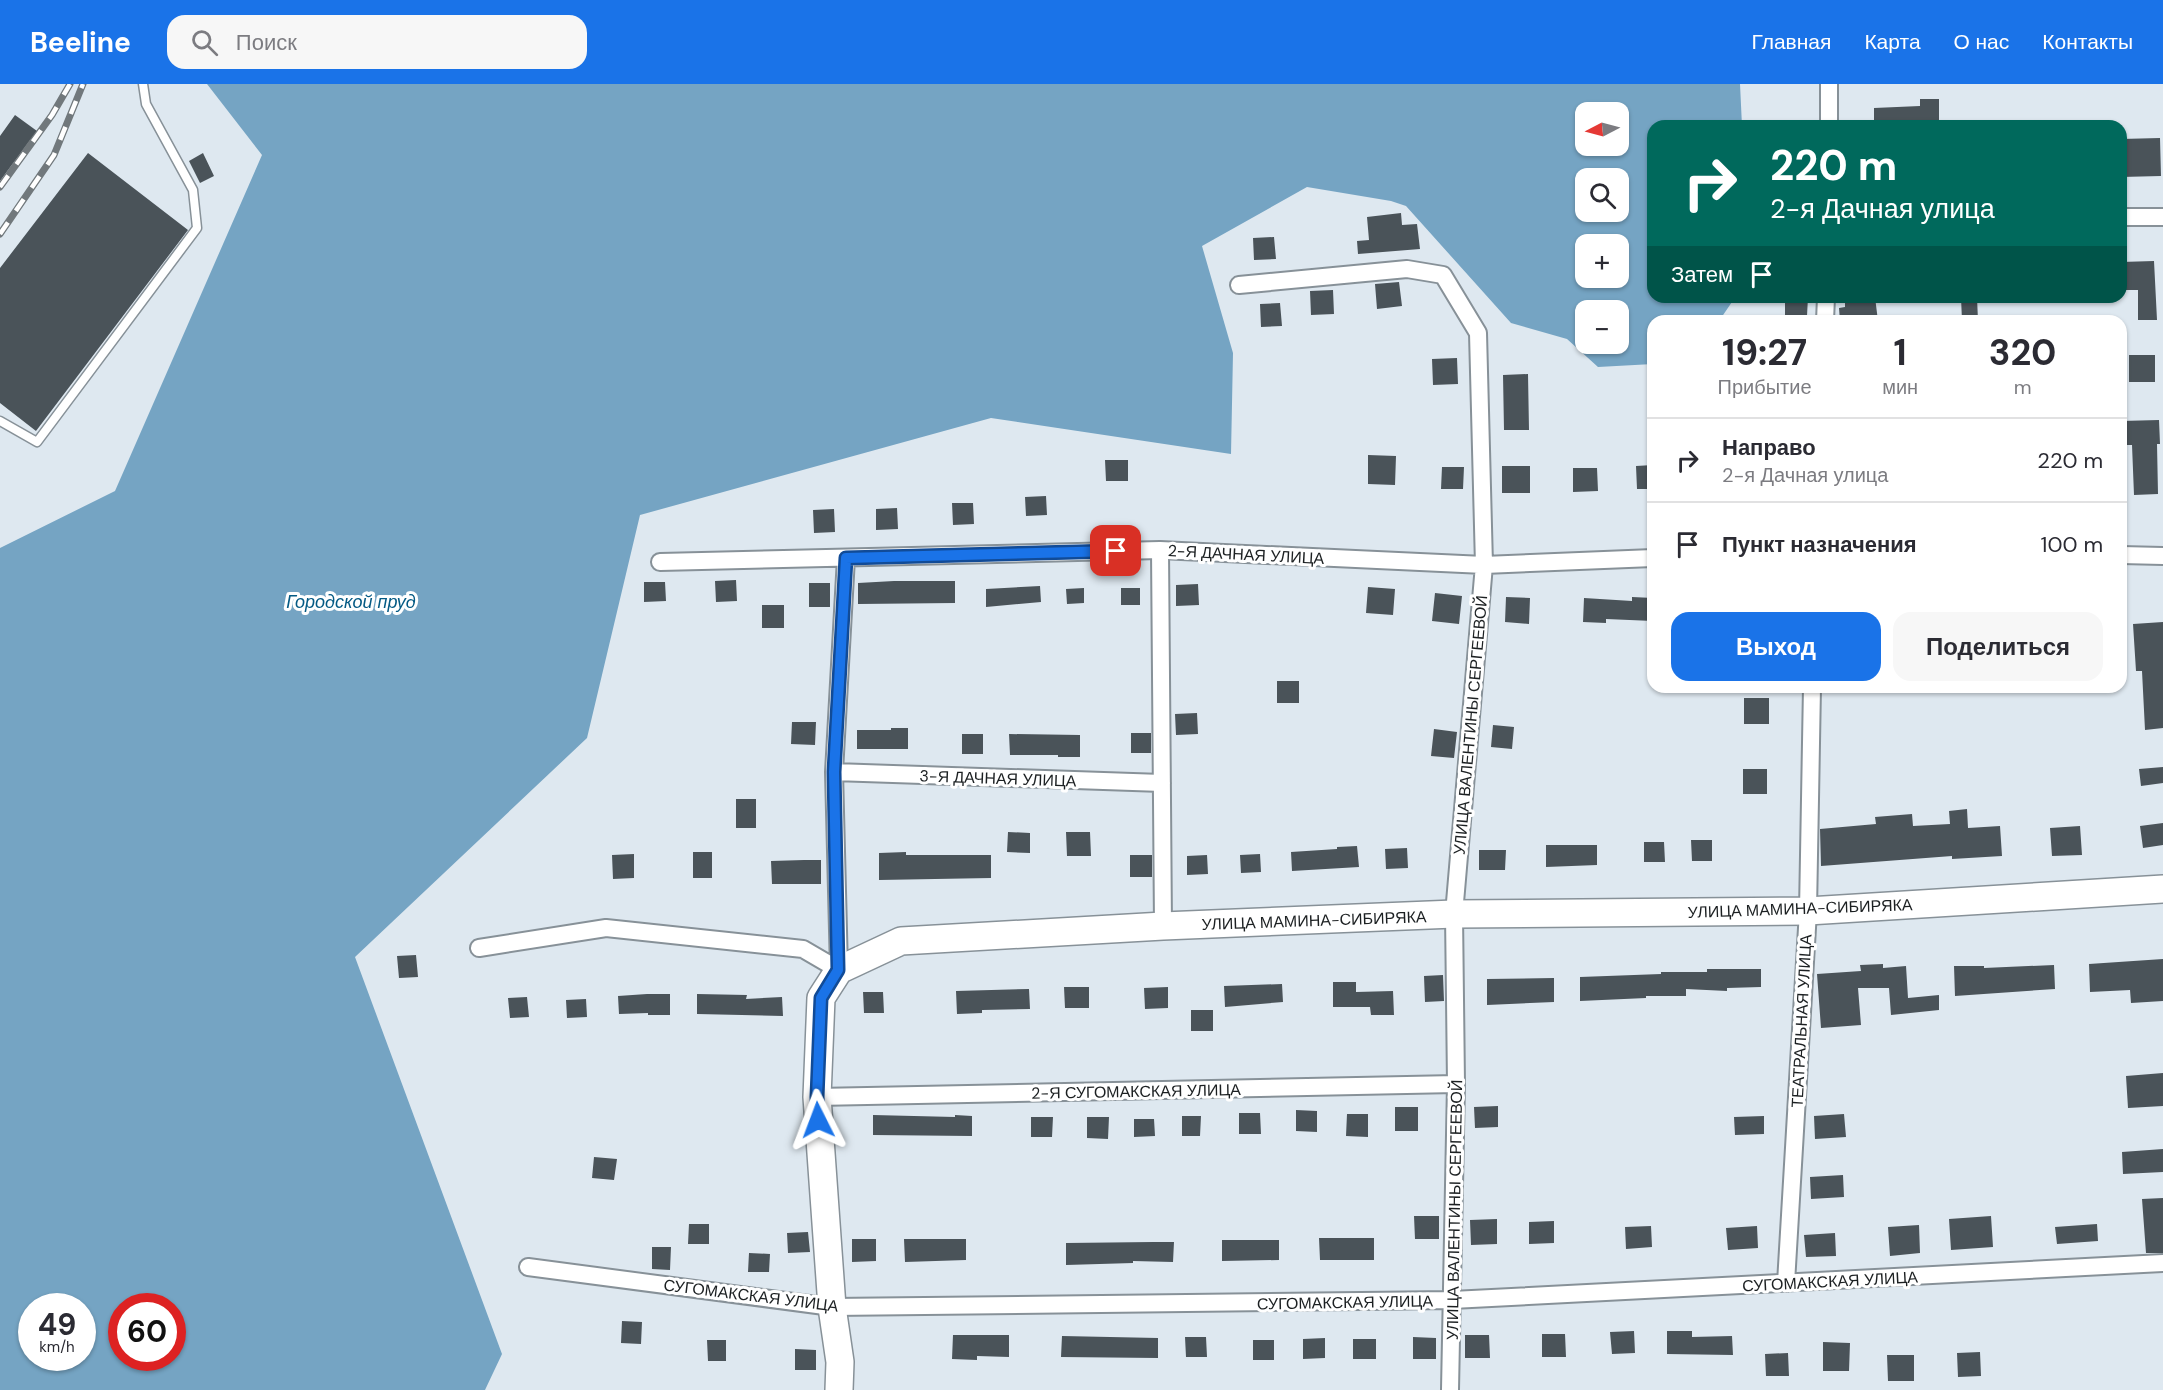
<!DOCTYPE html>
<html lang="ru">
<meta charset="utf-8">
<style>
:root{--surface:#fff;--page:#f7f7f7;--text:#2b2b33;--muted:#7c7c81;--line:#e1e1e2;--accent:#1a73e8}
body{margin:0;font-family:"DM Sans",sans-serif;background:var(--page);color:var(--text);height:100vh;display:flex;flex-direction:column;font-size:22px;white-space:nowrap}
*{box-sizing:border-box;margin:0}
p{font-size:20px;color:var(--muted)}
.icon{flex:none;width:33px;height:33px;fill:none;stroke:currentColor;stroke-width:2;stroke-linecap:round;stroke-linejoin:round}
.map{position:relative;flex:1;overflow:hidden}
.side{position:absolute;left:1647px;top:231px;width:480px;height:378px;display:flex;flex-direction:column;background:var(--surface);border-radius:18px;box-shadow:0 2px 4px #0004}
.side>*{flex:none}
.top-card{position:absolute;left:1647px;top:36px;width:480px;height:183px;border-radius:18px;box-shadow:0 2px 4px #0004;background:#00695c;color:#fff;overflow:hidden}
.needle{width:39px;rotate:264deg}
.buttons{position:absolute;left:1575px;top:18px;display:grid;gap:12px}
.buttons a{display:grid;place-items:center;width:54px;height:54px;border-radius:12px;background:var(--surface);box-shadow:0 2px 4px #0004;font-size:30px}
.speed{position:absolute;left:18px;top:1209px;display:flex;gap:12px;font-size:30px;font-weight:700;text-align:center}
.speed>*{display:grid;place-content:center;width:78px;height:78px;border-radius:50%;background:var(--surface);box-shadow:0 2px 4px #0004;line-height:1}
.speed small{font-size:15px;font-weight:400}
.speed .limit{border:9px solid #d22;background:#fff;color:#111}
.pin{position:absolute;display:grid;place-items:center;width:51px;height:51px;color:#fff;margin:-26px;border-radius:12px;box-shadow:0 3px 9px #0006}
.me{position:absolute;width:66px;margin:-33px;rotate:357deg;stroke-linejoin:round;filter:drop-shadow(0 0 4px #0008)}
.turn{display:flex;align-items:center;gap:21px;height:126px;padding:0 24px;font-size:27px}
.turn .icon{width:78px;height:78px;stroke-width:2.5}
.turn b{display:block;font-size:42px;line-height:51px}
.then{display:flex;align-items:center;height:57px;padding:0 24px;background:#0003;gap:12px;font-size:22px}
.eta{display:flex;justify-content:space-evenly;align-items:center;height:102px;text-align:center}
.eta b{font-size:36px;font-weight:700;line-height:42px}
.cta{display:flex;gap:12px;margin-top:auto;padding:12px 24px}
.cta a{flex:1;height:69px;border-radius:18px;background:var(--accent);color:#fff;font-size:24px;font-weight:700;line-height:69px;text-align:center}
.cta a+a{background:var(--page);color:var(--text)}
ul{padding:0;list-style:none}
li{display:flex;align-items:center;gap:18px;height:84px;padding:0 24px;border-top:2px solid var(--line)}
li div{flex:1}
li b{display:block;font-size:22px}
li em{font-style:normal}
header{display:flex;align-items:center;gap:36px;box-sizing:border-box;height:84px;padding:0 30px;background:var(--accent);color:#fff}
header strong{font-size:28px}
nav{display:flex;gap:33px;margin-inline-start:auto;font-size:21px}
.search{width:420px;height:54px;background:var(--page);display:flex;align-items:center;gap:15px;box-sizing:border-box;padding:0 21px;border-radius:18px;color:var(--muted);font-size:22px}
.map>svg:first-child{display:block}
.water{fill:#75a4c3;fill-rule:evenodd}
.building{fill:#4a5359}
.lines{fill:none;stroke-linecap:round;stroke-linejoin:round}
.lane-casing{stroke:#879198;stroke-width:11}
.street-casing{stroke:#879198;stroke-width:20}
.primary-casing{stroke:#879198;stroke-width:30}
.lane{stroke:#fff;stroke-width:8}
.street{stroke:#fff;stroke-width:16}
.primary{stroke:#fff;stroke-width:27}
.rail-casing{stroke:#71787c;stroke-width:7}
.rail{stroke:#fff;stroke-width:4.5;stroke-dasharray:14;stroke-linecap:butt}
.route-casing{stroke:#114b97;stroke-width:15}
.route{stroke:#1a73e8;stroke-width:10}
.labels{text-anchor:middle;stroke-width:6;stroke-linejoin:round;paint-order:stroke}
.street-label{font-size:16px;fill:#1c2022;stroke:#fff}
.water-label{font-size:18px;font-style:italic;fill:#045a84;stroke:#fff}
</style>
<header>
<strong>Beeline</strong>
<div class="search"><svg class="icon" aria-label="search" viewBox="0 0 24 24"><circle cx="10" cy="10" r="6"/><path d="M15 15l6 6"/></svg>Поиск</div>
<nav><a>Главная</a><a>Карта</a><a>О нас</a><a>Контакты</a></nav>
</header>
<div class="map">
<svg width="2163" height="1306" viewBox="0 0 2163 1306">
<rect width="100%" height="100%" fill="#dee8f0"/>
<path class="water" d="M207,0H1740L1742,42H1653V213H1734V215L1719,237H1653V280L1598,283L1567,255L1511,239L1406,122L1391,117L1307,103L1202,162L1233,269L1231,370L991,334L640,431L587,654L355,873L502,1270L485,1306H0V464L115,407L262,71ZM1586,28H1618V62H1586ZM1586,94H1618V128H1586ZM1586,160H1618V194H1586ZM1586,226H1618V260H1586ZM32,1222H82V1274H32ZM122,1222H172V1274H122Z"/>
<path class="building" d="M1920,15H1939V42H1874V24L1920,22Z
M15,31L37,47L0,97V52Z
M2160,54L2161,92L2121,93V55Z
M88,69L188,146L36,347L0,319V184Z
M203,69L214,92L200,99L189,77Z
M1401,129L1402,141L1417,140L1420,165L1358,170L1357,157L1369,156L1367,133Z
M1274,153L1276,175L1254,176L1253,154Z
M2154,177L2157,236H2138V206H2121V178Z
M1399,198L1402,222L1377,225L1375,200Z
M1333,206L1334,230L1311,231L1310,207Z
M1785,213H1808L1807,232H1785Z
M1845,213H1875L1878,237H1840L1839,224L1845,223Z
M1961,213H1977L1978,237H1962Z
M1280,219L1282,242L1261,243L1260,220Z
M2129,271H2155V298H2129Z
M1457,274L1458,300L1433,301L1432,275Z
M1528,290L1529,346H1504L1503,291Z
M2159,336L2160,360H2157L2158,410L2134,411L2132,361H2121V337Z
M1368,371L1396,372L1395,401L1368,400Z
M1105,376H1128V397H1106Z
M1653,381V405H1637L1636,382Z
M1502,382H1530V409H1502Z
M1442,383H1464L1463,405H1441Z
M1573,384H1597L1598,407L1573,408Z
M1046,412L1047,431L1026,432L1025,413Z
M952,419H973L974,440L953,441Z
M897,424L898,445L876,446V425Z
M834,425L835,448L814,449L813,426Z
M736,496L737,517L716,518L715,497Z
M894,497H955V519L858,520V499Z
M644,498H665L666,517L644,518Z
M809,499H830V523H809Z
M1198,500L1199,521L1176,522V501Z
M1040,502L1041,518L986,523V505Z
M1368,503L1395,505L1393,531L1366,529Z
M1084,504V519L1067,520L1066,505Z
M1121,504H1140V521H1121Z
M1435,509L1462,512L1459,540L1432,537Z
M1506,513L1530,514L1529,540L1505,538Z
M1632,513L1653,514V537L1606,535V539L1583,538L1584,514L1632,517Z
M762,521H784V544H762Z
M2163,538V644L2145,646L2142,587H2136L2133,540Z
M1277,597H1299V619H1277Z
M1744,614H1769V640H1744Z
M1197,629L1198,650L1176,651L1175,630Z
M792,638H816L815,661L791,660Z
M1493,641L1514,643L1512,665L1491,663Z
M891,644H908V665H857V646H891Z
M1434,645L1457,648L1454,674L1431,672Z
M1131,649H1151V669H1131Z
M962,650H983V670H962Z
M1009,650L1080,651V673H1058V671H1010Z
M2163,683V699L2141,702L2139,685Z
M1743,685H1767V710H1743Z
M736,715H756V744H736Z
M1967,725L1968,744L2000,742L2002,772L1952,775V772L1821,782L1820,745L1876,740L1875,733L1912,730L1913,742L1950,740L1949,727Z
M2163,739V761L2143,764L2140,742Z
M2080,742L2082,771L2052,772L2050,744Z
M1008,748L1030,749V769L1007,768Z
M1066,748H1090L1091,772H1067Z
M1691,756H1712V777H1692Z
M1644,758H1664L1665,778H1644Z
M1546,761H1597V781L1546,783Z
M1357,762L1359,783L1292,787L1291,768L1337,765V763Z
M1407,764L1408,784L1386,785L1385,765Z
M1479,766H1506L1505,786H1479Z
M693,768H712V794H693Z
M906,768V771H991V794L879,796V769Z
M634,770V794L613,795L612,771Z
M1260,770L1261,788L1241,789L1240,771Z
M1130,771H1152V793H1130Z
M1207,771L1208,790L1187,791V772Z
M804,776H821V800H772L771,777Z
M416,871L418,893L399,894L397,872Z
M2163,875V917L2131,919L2130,906L2090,908L2089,880Z
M1883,880V884L1906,882L1908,914L1939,911V926L1891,931L1889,904H1858L1861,941L1821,944L1817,890L1861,887L1860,881Z
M2054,881L2055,905L1955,912L1954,882H1984V884Z
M1707,885H1761V903L1727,904V907L1686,905V912H1646V914L1580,917V893L1661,890V888H1707Z
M1443,891L1444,917L1425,918L1424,892Z
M1554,894V918L1487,921V895Z
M1333,898H1356V908L1393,907L1394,931H1371L1370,923H1333Z
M1282,900L1283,918L1225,923L1224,902Z
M1064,903H1089V924H1065Z
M1168,903V924L1145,925L1144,904Z
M1029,905L1030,925L982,926V929L957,930L956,907Z
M863,908H883L884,929H864Z
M647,910H670V931H648V929L619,930L618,912Z
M697,910L747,911L746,915L782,913L783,932L697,930Z
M527,913L529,933L510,934L508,914Z
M586,915L587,933L567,934L566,916Z
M1191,926H1213V947H1191Z
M2163,989V1022L2128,1024L2126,992Z
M1498,1022V1043L1475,1044L1474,1023Z
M1395,1023H1418V1047H1395Z
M1296,1026L1317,1027V1048L1296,1047Z
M1239,1029H1260L1261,1050H1239Z
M1347,1030H1368V1053L1346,1052Z
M1844,1030L1846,1053L1815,1055L1814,1032Z
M873,1031L955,1033V1031L972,1032V1052L873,1051Z
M1182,1032H1201L1200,1052H1182Z
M1764,1032V1050L1735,1051L1734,1033Z
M1031,1033H1053L1052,1053H1031Z
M1087,1033H1109L1108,1055L1087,1054Z
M1134,1035H1154L1155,1052L1134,1053Z
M2163,1065V1088L2123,1090L2122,1068Z
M594,1073L617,1075L614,1096L592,1094Z
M1843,1091L1844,1113L1811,1115L1810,1093Z
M2163,1114V1169H2146L2142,1115Z
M1414,1132H1439V1155H1415Z
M1991,1132L1993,1163L1951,1166L1949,1135Z
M1497,1135V1160L1471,1161L1470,1136Z
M1554,1137V1159L1529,1160V1138Z
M689,1140H709V1160H688Z
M2097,1140L2098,1157L2057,1160L2055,1143Z
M1919,1141L1920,1169L1890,1172L1888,1143Z
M1651,1142L1652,1163L1626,1165L1625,1143Z
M1757,1142L1758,1164L1728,1166L1726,1144Z
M808,1148L810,1168L788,1169L787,1149Z
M1835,1149L1836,1172L1806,1173L1804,1151Z
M1319,1154H1374V1176H1320Z
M852,1155H876V1177L852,1178Z
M904,1155H966V1176L905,1178Z
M1222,1156H1279V1176L1222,1177Z
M1153,1158H1174L1173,1178L1133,1177V1179L1066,1181V1159Z
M652,1163H671L670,1186L652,1185Z
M749,1169L770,1170L769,1188H748Z
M622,1237L642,1238L641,1260L621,1259Z
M1634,1247L1635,1269L1612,1270L1610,1248Z
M1667,1247H1692V1253L1732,1252L1733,1271L1667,1270Z
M1542,1250H1565L1566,1273H1542Z
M953,1251H1009V1273L977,1272V1276L952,1275Z
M1465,1251H1489L1490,1274H1465Z
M1062,1252L1158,1254V1274L1061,1273Z
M1185,1253H1206L1207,1273H1186Z
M1413,1253L1436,1254V1275H1413Z
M1325,1254V1274L1303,1275V1255Z
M1353,1255H1376V1275H1353Z
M707,1256H726V1277H708Z
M1253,1256H1274V1276H1253Z
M1823,1258L1850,1259L1849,1287H1823Z
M795,1265L816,1266V1286H795Z
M1980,1268L1981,1292L1958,1293L1957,1269Z
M1788,1269L1789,1292H1766L1765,1270Z
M1887,1271H1914V1297H1888Z"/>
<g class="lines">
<defs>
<path id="lane" d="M0,337L37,358L197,144L193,106L146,20L143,0"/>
<path id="street" d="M1829,0V42
M2121,133H2163
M1239,201L1407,185L1443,191L1478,249L1484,481L1454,830L1456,1000L1450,1306
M1825,237L1826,213
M1160,466L1163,842
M2121,471L2163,472
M660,478L1160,466L1484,481L1653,474
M834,688L1162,699
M479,864L606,844L803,865L839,886
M839,886L834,688L846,474
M817,1013L1456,1000
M528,1183L832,1223L1452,1216L2163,1179
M1786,1199L1808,827L1812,603"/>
<path id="primary" d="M839,1306L840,1278L832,1223L817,1013L821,914L839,886L901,857L1163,842L1454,830L1808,827L2163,805"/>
</defs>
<use href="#lane" class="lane-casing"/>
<use href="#street" class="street-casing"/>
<use href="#primary" class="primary-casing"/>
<use href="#lane" class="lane"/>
<use href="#street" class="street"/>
<use href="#primary" class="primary"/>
<defs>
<path id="rail" d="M0,103L52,31L70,0
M0,150L54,71L83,0"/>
</defs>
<use href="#rail" class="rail-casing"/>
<use href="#rail" class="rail"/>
</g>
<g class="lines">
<defs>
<path id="route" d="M818,1036L817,1013L821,914L838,886L834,688L846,474L1116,467"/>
</defs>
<use href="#route" class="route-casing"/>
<use href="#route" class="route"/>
</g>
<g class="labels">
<g class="street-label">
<text transform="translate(1246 470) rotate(3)" y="6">2-Я ДАЧНАЯ УЛИЦА</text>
<text transform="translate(1470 641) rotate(-85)" y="6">УЛИЦА ВАЛЕНТИНЫ СЕРГЕЕВОЙ</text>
<text transform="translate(998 694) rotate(2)" y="6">3-Я ДАЧНАЯ УЛИЦА</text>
<text transform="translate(1800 824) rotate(-2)" y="6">УЛИЦА МАМИНА-СИБИРЯКА</text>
<text transform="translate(1314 836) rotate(-2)" y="6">УЛИЦА МАМИНА-СИБИРЯКА</text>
<text transform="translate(1801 937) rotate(-87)" y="6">ТЕАТРАЛЬНАЯ УЛИЦА</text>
<text transform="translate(1136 1007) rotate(-1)" y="6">2-Я СУГОМАКСКАЯ УЛИЦА</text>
<text transform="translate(1454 1126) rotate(-89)" y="6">УЛИЦА ВАЛЕНТИНЫ СЕРГЕЕВОЙ</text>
<text transform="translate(1830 1197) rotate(-3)" y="6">СУГОМАКСКАЯ УЛИЦА</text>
<text transform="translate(751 1211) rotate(7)" y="6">СУГОМАКСКАЯ УЛИЦА</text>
<text transform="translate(1345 1218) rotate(-1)" y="6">СУГОМАКСКАЯ УЛИЦА</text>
</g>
<g class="water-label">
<text x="351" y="524">Городской пруд</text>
</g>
</g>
</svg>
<div class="buttons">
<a><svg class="needle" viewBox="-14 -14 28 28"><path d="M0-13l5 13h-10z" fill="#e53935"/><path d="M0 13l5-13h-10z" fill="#7c7c81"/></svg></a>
<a><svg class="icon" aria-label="search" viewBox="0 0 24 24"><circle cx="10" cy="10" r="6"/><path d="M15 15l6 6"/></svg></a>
<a>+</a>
<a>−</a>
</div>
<div class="speed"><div>49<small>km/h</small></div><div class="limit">60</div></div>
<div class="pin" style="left:1116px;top:467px;background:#d93025"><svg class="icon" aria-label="arrive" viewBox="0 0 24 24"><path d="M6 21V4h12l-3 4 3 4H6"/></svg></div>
<svg class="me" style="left:818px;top:1036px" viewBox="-20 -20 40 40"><path d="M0-17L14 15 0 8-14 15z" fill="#1a73e8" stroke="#fff" stroke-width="4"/></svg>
<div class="top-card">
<div class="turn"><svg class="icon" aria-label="right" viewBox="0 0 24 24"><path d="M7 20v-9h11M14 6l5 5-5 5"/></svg><div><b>220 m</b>2-я Дачная улица</div></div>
<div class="then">Затем<svg class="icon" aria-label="arrive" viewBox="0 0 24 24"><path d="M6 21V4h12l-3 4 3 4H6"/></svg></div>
</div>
<section class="side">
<div class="eta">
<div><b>19:27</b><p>Прибытие</p></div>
<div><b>1</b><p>мин</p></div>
<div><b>320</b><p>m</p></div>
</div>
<ul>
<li><svg class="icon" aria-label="right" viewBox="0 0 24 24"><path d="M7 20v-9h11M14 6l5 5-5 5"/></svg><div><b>Направо</b><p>2-я Дачная улица</p></div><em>220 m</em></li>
<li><svg class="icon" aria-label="arrive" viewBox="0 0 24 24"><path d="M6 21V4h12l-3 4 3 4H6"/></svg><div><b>Пункт назначения</b></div><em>100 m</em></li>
</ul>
<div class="cta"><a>Выход</a><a>Поделиться</a></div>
</section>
</div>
